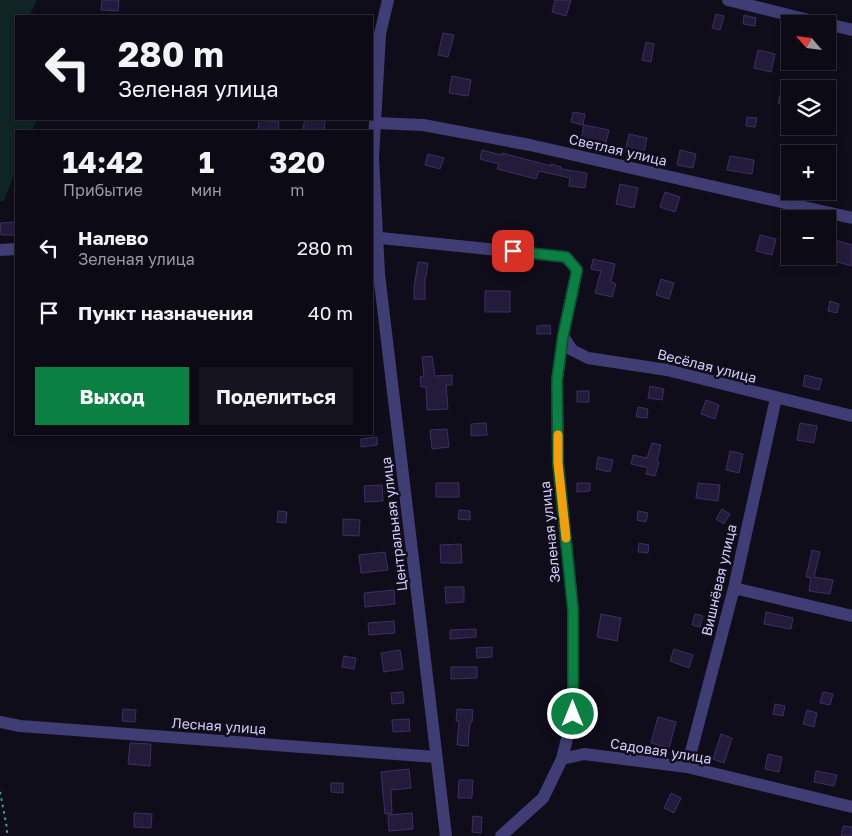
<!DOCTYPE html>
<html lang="ru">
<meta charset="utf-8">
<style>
:root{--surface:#0c0a14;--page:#15131d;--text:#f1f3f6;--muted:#9a9aa0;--line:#2c2b34;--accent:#0b8043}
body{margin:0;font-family:"Golos Text",sans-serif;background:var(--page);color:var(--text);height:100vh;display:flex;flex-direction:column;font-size:19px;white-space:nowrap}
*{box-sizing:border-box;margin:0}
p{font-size:16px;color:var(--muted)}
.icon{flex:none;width:28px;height:28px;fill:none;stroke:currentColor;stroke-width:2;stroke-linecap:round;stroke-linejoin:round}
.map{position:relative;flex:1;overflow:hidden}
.sheet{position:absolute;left:15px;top:130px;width:358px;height:305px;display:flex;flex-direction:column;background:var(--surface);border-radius:0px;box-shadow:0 2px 8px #0003,0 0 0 1px var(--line)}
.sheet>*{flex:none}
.guide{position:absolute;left:15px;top:15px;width:358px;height:105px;border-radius:0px;box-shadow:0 2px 8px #0003,0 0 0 1px var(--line);background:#0c0a14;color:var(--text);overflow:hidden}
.needle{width:32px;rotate:298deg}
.buttons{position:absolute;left:781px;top:15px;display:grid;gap:10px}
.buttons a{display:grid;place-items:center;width:55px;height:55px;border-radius:0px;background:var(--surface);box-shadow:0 2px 8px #0003,0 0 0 1px var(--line);font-size:25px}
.pin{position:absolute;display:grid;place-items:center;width:42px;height:42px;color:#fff;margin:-21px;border-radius:10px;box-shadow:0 2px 8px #0006}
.me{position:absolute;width:55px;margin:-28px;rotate:0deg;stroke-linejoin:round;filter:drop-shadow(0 0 4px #0008)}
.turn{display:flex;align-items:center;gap:18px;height:105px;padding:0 20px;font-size:22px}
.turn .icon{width:65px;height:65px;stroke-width:2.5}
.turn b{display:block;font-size:35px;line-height:42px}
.eta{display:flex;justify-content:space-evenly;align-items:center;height:85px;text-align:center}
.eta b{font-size:30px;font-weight:700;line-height:35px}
.button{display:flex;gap:10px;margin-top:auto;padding:10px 20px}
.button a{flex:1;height:58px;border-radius:0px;background:var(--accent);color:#fff;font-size:20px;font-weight:700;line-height:58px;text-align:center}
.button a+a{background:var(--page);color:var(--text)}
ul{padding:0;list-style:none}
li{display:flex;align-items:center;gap:15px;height:65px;padding:0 20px}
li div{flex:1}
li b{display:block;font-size:19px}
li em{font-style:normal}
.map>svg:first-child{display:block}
.green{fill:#112424}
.building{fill:#221b3a;stroke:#3b3063}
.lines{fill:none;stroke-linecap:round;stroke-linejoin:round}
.path{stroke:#39a19d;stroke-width:2;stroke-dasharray:2.5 4;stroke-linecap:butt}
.minor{stroke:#403d75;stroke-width:12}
.route-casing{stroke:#07532c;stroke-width:12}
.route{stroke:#0b8043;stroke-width:9}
.slow{stroke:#f59e0b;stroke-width:9}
.labels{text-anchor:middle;stroke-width:5;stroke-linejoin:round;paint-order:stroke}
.street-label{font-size:14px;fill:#d3ccfa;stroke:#100d1b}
</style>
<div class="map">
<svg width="852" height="836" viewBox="0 0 852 836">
<rect width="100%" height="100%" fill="#100d1b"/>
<path class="green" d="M0,0H37L30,14V16H16V119H37L32,131H16V170L4,201H0Z"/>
<path class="building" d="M102,0H119L118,11L101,10Z
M555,0H571L566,16L552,12Z
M716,14L724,16L720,30L712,28Z
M744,15L756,18L755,26L743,24Z
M443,33L454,35L448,57L438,55Z
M646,42L654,44L651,62L642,60Z
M758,50L775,54L771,72L754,68Z
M452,76L471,80L468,96L449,93Z
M781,92L790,95V106L778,103Z
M573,112L585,114L583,125L571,122Z
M747,117L757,118L755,127L746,126Z
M305,119L325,121L324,131H302Z
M259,120L279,122L278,131H258Z
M584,125L609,130L604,151L580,145Z
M629,134L647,138L643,156L625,152Z
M482,150L501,155L502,153L551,166V164L561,167V169L587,173L585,188L569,186L570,178L539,171L536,179L497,169L499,164L480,159Z
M680,150L696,154L693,168L677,165Z
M428,154L444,158L440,169L425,165Z
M730,156L754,160L752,174L727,170Z
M620,184L638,188L634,208L616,204Z
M665,192L680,197L675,212L660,207Z
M786,219H790V246L781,244Z
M16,222V235H1L0,223Z
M829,229L837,231L835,240L852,245V266L834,261L837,252L833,250L831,258H828V236Z
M760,235L776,239L772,255L756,251Z
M593,259L615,264L611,282L616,284L612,297L595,293L601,271L591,269Z
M418,262L428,263L426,277H425V299H414V288Z
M661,279L674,283L669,299L656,295Z
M485,291H510V312H485Z
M830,301L839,304L837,313L828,311Z
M550,325L551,334H537V326Z
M432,356L435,376L452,375V385H446L448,409L427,410L426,387H421L420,377L424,376L422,357Z
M805,375L822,379L819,390L803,386Z
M650,386L664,389L662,400L648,398Z
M577,391H589V402H577Z
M706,400L719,405L715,419L701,414Z
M638,407L648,409L647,418L636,417Z
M486,423L487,435L471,436V424Z
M800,423L817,426L814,443L797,440Z
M447,429L449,447L432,449L430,430Z
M377,437V445L361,447V439Z
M652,443L661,445L657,461L659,462L655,476L646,474L648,468L631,464L633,455L647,458Z
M730,451L743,454L739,473L726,470Z
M598,457L613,460L610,472L596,469Z
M436,483H459V497H436Z
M577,483H590V491L577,492Z
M698,483L720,485L718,501L696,498Z
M382,485L383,501L365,502L364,486Z
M722,509L730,514L724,524L716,519Z
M459,510L470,511V520L458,519Z
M278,511L287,512L286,523L277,522Z
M638,511L648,513L646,522L637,520Z
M343,519L360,520L359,536L343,535Z
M639,543L649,545L648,553L638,552Z
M461,544L462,563H441L440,545Z
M812,550L820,552L814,577L833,580L830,594L809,591L811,578L806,577Z
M385,552L388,570L361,573L359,555Z
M445,587H464V602L446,603Z
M394,590L395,604L365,607L364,593Z
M766,612L793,618L791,629L764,624Z
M601,614L621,618L617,641L597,637Z
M695,614L703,616L700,627L692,625Z
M394,621L395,633L369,635L368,623Z
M476,629V637L450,639V630Z
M492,647V657L477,658L476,648Z
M674,649L693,655L689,668L670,661Z
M400,650L403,669L384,672L381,653Z
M344,656L356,658L354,669L342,667Z
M451,667H477V678L451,679Z
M403,692L404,703L392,704L391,693Z
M823,692L833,694L830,705L820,703Z
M775,704L785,706L783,716L773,714Z
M123,709L136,710L135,722L122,721Z
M457,709L473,710L472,722H470L468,746L457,745L459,721H456Z
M807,710L817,713L814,727L803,724Z
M658,717L676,722L669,748L651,743Z
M409,719L410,731L393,732L392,720Z
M721,734L732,738L724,763L713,759Z
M130,743L151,744L150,766L128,764Z
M768,754L782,757L779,772L765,769Z
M409,769L411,788L391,790L392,813L385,814L381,772Z
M816,771L837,775L834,786L814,782Z
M459,780H473L472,798H458Z
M331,783H343V793L331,792Z
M671,793L681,798L674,813L664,808Z
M134,813L152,814L151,828L134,827Z
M412,813L413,829L389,831L388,815Z
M473,816L482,817L481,833L472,832Z
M843,826L852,827V836H841Z"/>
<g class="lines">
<path class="path" d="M0,792L7,828V836"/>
<path class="minor" d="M388,0L380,34L373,158L379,274L446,836
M728,0L825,24
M828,24L852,30
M376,123L423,125L530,145L852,218
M371,237L566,257L577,270L563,336L557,380L558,463L573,610V714L562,759
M0,250L16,249
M563,336L572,350L588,358L667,370L852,416
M734,588L852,616
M0,722L20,726L436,757
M687,767L734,588L776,398
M501,836L543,798L562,759L584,754L687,767L852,807"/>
</g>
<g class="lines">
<defs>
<path id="route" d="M513,251L566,257L577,270L563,336L557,380L558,463L573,610V714"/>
</defs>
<use href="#route" class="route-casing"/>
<use href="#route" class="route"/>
<path class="slow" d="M558,435V463L566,538"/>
</g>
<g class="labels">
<g class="street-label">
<text transform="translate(618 150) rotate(13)" y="5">Светлая улица</text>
<text transform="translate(707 366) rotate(14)" y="5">Весёлая улица</text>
<text transform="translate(394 524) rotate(-97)" y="5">Центральная улица</text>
<text transform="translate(550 532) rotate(-96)" y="5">Зеленая улица</text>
<text transform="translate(719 580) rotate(-77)" y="5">Вишнёвая улица</text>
<text transform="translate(219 726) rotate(4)" y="5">Лесная улица</text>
<text transform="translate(661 751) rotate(9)" y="5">Садовая улица</text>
</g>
</g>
</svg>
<div class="buttons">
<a><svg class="needle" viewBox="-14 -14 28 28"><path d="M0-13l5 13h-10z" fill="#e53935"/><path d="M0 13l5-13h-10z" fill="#9a9aa0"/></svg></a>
<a><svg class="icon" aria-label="layers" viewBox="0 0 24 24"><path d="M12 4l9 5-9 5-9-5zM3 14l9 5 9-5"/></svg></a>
<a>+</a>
<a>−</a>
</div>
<div class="pin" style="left:513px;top:251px;background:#d93025"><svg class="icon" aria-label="arrive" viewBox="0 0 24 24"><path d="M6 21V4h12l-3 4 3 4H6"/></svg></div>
<svg class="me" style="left:573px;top:714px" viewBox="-20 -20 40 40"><circle r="17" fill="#0b8043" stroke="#fff" stroke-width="3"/><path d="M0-11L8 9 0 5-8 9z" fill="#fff"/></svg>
<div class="guide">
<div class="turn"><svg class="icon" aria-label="left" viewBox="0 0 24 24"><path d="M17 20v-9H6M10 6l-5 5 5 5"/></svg><div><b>280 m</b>Зеленая улица</div></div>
</div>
<section class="sheet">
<div class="eta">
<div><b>14:42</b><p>Прибытие</p></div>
<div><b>1</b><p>мин</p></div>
<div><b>320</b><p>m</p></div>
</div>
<ul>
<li><svg class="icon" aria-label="left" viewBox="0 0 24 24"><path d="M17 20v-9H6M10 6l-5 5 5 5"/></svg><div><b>Налево</b><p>Зеленая улица</p></div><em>280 m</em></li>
<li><svg class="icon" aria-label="arrive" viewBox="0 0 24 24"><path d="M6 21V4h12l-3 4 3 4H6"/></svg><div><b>Пункт назначения</b></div><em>40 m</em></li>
</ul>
<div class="button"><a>Выход</a><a>Поделиться</a></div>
</section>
</div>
